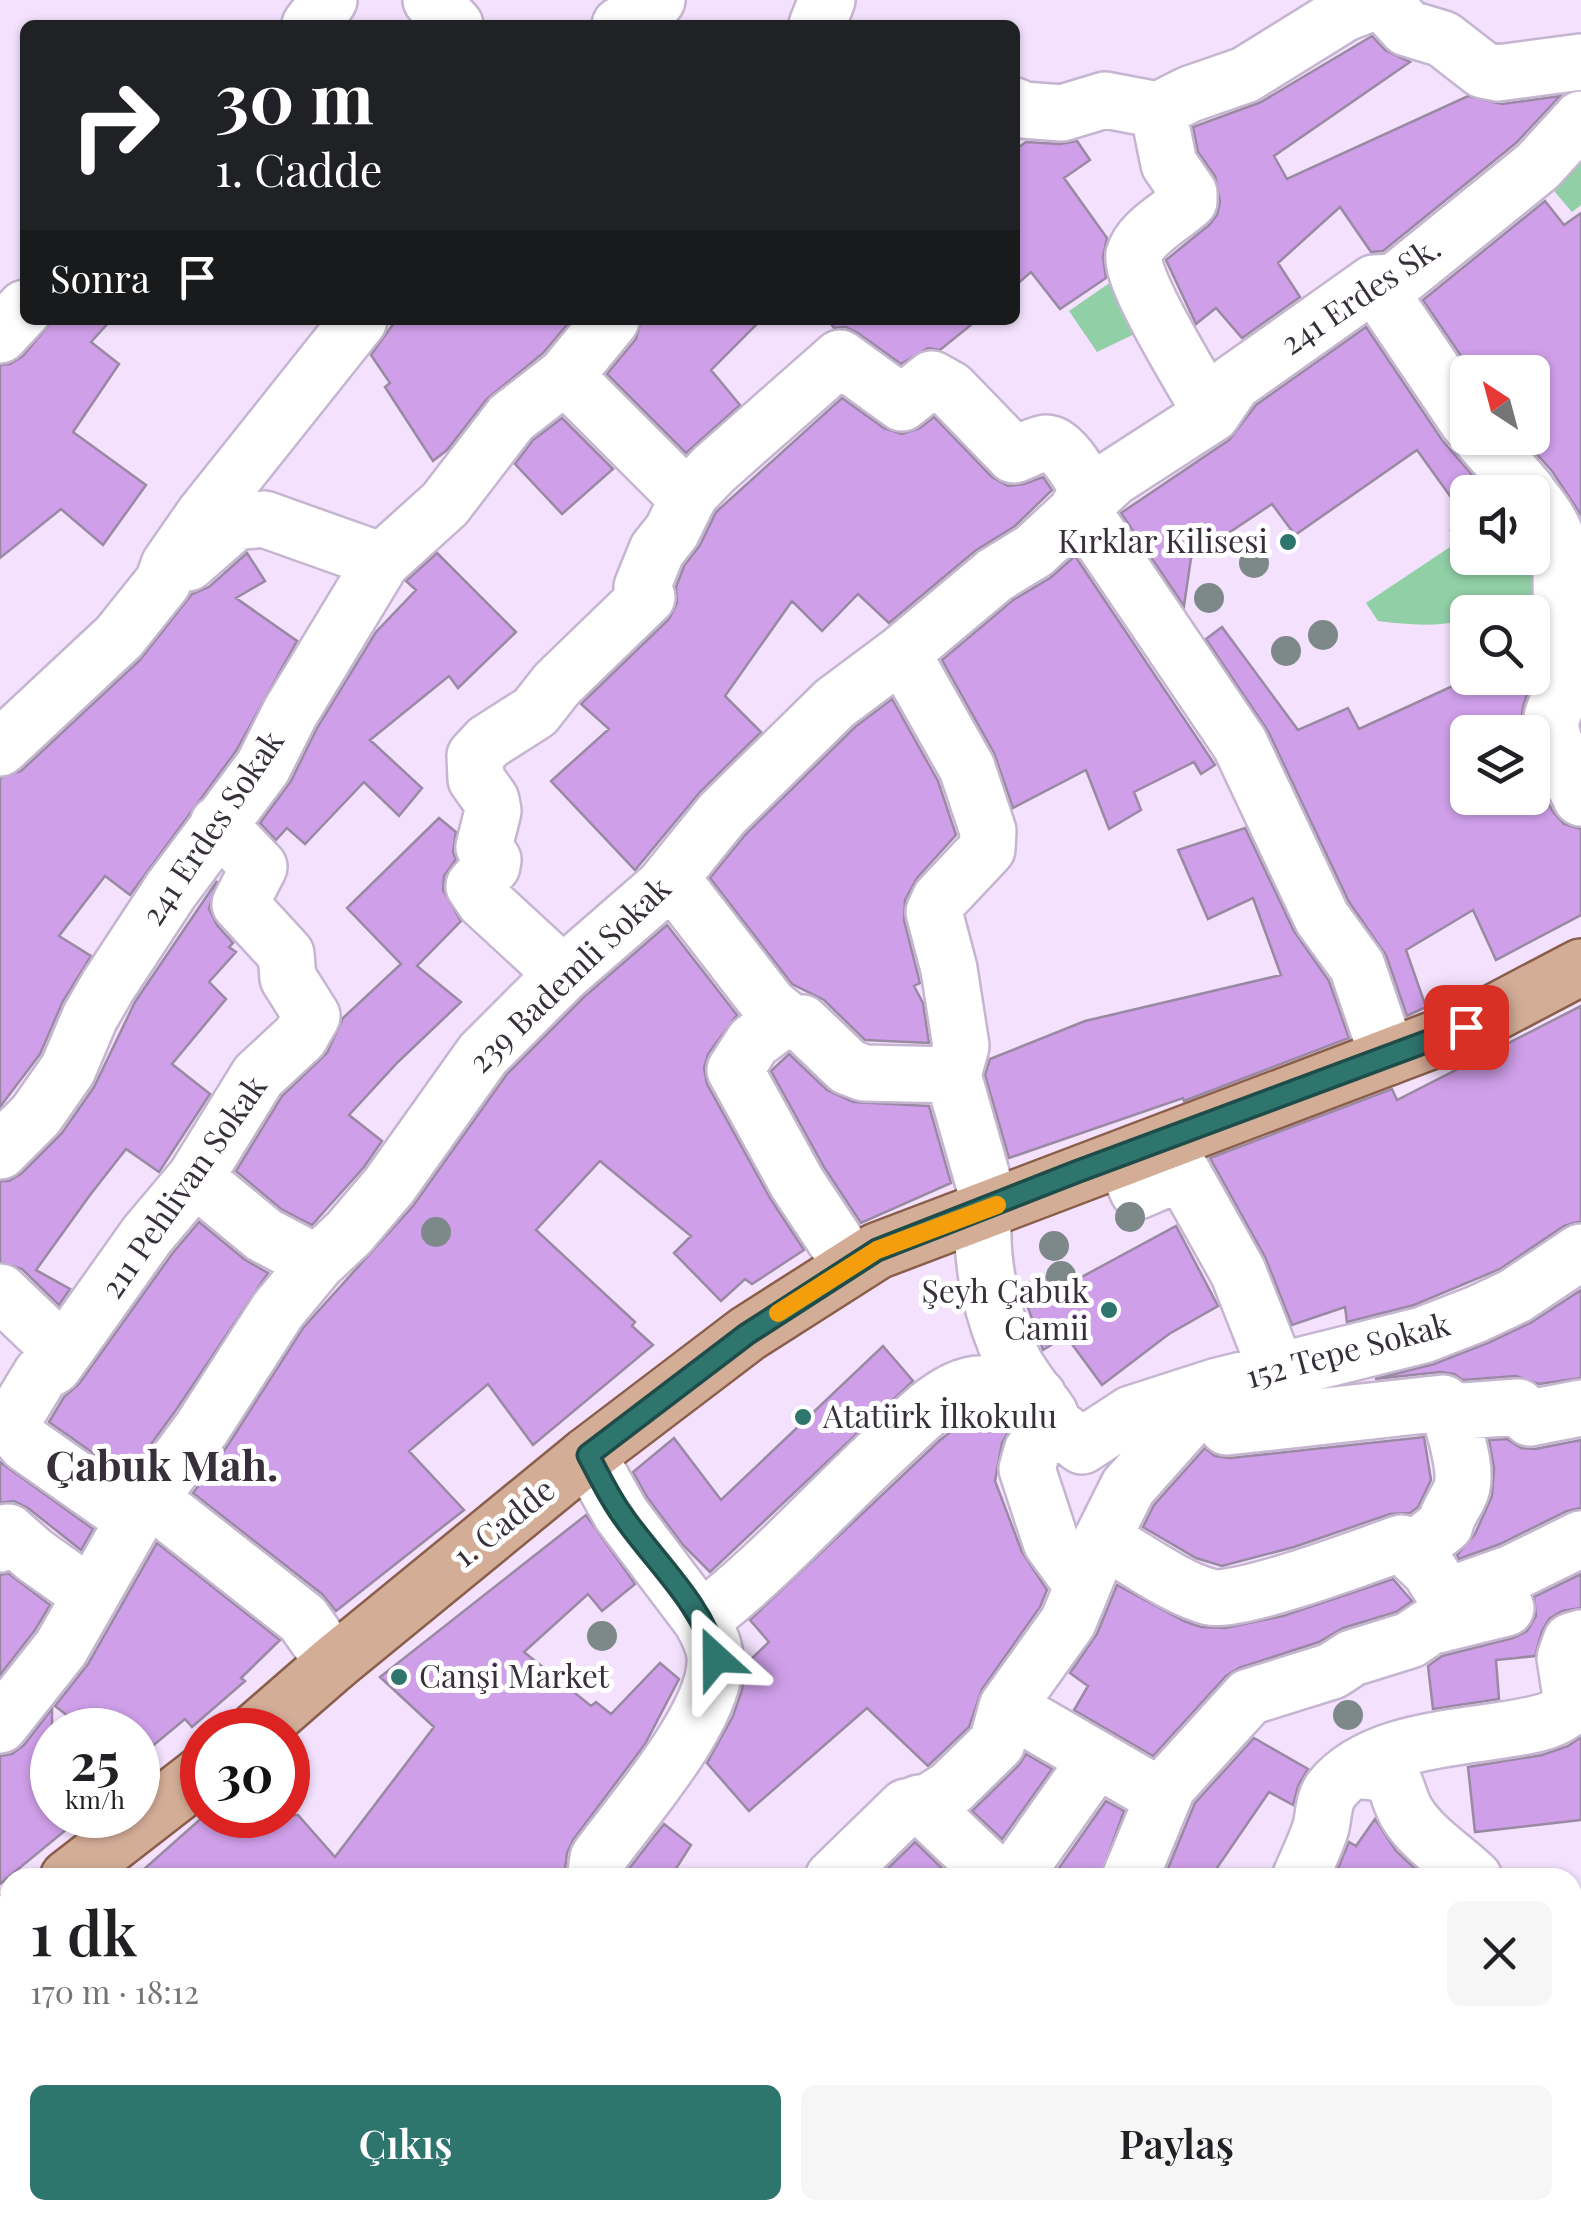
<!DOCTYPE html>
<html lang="tr">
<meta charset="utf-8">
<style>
:root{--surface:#fff;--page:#f6f6f6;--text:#202124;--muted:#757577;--accent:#2e756e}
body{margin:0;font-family:"Playfair Display",serif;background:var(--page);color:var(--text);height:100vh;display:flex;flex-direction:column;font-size:38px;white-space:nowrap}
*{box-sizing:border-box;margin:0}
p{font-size:32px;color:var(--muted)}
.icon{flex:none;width:55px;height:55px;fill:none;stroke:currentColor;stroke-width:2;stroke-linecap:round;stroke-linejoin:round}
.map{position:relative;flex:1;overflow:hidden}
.side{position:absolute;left:0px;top:1868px;width:1582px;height:352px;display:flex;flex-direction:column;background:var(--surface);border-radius:30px 30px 0 0;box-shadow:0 2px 8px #0004}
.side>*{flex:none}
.top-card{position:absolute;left:20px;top:20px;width:1000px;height:305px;border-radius:15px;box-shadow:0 2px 8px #0004;background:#202124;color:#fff;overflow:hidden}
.needle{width:65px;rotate:324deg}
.controls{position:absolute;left:1450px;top:355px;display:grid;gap:20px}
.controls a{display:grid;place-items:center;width:100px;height:100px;border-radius:15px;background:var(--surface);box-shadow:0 2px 8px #0004;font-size:50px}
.speed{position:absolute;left:30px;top:1708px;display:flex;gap:20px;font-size:50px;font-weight:700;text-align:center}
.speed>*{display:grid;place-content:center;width:130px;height:130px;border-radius:50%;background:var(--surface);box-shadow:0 2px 8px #0004;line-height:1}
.speed small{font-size:25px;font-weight:400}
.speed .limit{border:15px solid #d22;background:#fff;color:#111}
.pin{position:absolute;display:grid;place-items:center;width:85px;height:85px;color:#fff;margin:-42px;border-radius:20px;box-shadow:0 5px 15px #0006}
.me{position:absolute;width:110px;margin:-55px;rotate:336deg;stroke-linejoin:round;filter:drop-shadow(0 0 8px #0008)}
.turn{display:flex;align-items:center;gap:35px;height:210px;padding:0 30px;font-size:45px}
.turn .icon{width:130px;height:130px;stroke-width:2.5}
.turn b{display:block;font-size:70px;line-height:85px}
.then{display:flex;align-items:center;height:95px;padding:0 30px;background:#0003;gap:20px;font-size:38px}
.round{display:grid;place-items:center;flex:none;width:105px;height:105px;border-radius:15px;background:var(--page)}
.summary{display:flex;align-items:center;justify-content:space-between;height:170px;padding:0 30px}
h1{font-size:60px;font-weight:600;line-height:75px}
.primary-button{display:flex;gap:20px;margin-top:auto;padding:20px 30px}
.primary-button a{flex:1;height:115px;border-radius:15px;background:var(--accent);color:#fff;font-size:40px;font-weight:600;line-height:115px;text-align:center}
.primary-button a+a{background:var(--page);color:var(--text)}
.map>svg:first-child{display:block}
.green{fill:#91cfa6}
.building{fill:#cf9fe9;stroke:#9989a2;stroke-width:2.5}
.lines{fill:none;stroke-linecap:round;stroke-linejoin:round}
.minor-casing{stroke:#c6b5d0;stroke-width:60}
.major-casing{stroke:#8b5e4a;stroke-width:60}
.minor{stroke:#fff;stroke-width:55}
.major{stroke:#d4ad97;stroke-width:55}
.tree{fill:#7d8888}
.route-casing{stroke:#1e4c48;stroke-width:25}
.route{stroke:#2e756e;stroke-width:18}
.slow{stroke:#f59e0b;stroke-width:18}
.poi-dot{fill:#2e756e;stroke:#fff;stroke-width:4}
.labels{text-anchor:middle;stroke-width:10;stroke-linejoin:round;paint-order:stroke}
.street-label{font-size:32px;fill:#37303b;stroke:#fff}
.poi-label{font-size:32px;fill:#37303b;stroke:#fff;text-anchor:end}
.district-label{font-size:42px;font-weight:bold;fill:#37303b;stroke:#fff}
</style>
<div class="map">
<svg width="1581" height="2218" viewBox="0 0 1581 2218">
<rect width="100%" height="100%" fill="#f3e1fd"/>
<path class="green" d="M1581,139V205L1572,212L1543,178Z
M1121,275L1147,328L1097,352L1069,311Z
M1467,517L1468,558H1532L1533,534L1537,595L1502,612H1468L1467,620C1437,627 1409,625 1378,621L1366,603L1456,543L1449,530Z"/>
<path class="building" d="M1372,36L1385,50L1410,62L1274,156L1287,179L1468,96L1502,104L1560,96L1516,143L1383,251L1371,252L1340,207L1278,263L1300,297L1242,338L1216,308L1196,324L1166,260L1209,225L1217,215L1220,202L1215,176L1198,152L1193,127L1261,102Z
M1077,141L1090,160L1064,178L1107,238L1103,257L1106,278L1060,309L1031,272L1015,286V150L1026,142L1060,144Z
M1545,201L1564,225L1581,213V515L1552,471L1522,438H1532V372H1472L1423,300Z
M53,320H111L91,342L119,364L73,432L146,485L103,545L61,509L0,558V365L10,364L23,356Z
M396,320H571L543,353L487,399L447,450L433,461L385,387L390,383L371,355Z
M641,320H761L711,370L740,405L686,453L607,374L636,339Z
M828,320H977L940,350L928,348L901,364L858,333L846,327L834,328Z
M1366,327L1442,440L1473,476L1450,496L1417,450L1295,535L1272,504L1191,558L1184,606L1121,513L1229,440L1256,405Z
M842,398L884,428L902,434L920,428L934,417L992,477L1008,486L1024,484L1043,477L1052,490L1015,526L975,551L889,623L858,594L822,631L792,601L725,696L761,732L700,792L635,870L551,781L609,729L581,704L669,619L677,603L676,587L684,566L700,545L716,512Z
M562,418L613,469L562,514L515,464L533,440Z
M247,553L265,581L236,598L297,641L236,751L130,895L105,876L59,936L91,956L63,1001L40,1054L0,1107V778L21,771L140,660L192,594L209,587Z
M437,553L516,632L458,688L449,676L370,740L422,788L399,816L364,782L305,844L287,828L276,840L260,823L291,781L317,728L376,632L416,590L406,581Z
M1075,556L1215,765L1201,774L1194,762L1134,792L1141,810L1109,829L1086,770L1013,808L994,753L942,660L1013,600L1050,578Z
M1222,627L1298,730L1348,708L1359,729L1470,678H1532V651L1537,649V667L1523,706L1520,732H1468V798H1532V771L1553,812L1564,824L1581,829V915L1496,960L1473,910L1406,950L1426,1007L1407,1016L1386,955L1349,902L1268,731L1206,639Z
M892,699L938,781L956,835L917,878L905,900L904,920L920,983L914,986L923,1003L929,1043L865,1040L824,1000L792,984L710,878L745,835L855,727Z
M439,818L456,832L453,852L456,859L444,876L443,890L461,921L417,966L461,1002L398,1062L349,1115L382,1141L364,1167L312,1225L281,1209L236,1171L282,1096L327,1053L343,1018L401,964L347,908Z
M1245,828L1294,931L1329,981L1349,1038L1184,1101L1183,1098L1009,1158L985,1075L990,1059L1085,1021L1281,975L1253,898L1208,919L1178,850Z
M217,881L209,909L217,925L233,943L229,947L236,952L209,982L226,999L172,1064L210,1094L159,1172L126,1149L90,1195L36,1270L70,1289L59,1305L22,1269L0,1262V1181H9L22,1173L62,1133L94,1087L135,1002Z
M667,925L737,1015L708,1054L704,1068L707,1084L770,1198L804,1250L752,1284L745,1279L721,1301L674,1253L691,1236L600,1161L536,1230L635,1322L632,1326L653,1345L533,1445L488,1384L409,1451L464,1510L336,1611L322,1594L193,1493L228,1445L303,1328L413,1206L507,1074L584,997Z
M1581,1006V1221L1564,1226L1500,1269L1414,1305L1347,1322L1345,1307L1292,1325L1265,1257L1210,1158L1392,1089L1397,1100Z
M789,1054L827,1090L853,1102L929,1106L951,1183L861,1223L824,1167L771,1071Z
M199,1222L244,1259L268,1273L176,1410L127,1477L49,1422L64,1397L79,1384L172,1254Z
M1176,1226L1218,1306L1169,1334L1102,1385L1066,1336L1043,1350L1020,1285L1048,1276L1052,1293Z
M1581,1290V1378L1539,1384L1516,1376L1463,1380L1454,1374L1440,1372L1375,1379L1434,1364L1490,1342L1532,1322Z
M883,1346L913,1381L710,1572L683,1545L647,1497L633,1472L674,1438L721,1500Z
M978,1416L1014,1422L1002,1443L995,1481L1022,1552L1047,1590L1040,1607L982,1689L969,1727L931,1763L928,1766L867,1708L749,1811L707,1763L733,1716L742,1690L746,1664L769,1642L750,1620L939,1441L964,1421Z
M1424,1437L1431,1480L1418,1507L1410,1513L1390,1514L1294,1547L1222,1566L1196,1558L1143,1527L1154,1505L1205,1448L1215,1456L1230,1458Z
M1507,1439L1521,1448L1535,1449L1581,1440V1508L1567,1511L1500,1544L1459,1559L1457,1555L1475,1534L1492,1496L1494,1468L1489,1440Z
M0,1462L93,1529L81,1550L28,1508L14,1501L0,1503Z
M586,1515L635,1584L602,1611L588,1594L524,1652L591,1706L596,1702L611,1714L660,1663L679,1679L645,1744L573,1840L567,1853L564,1878H134L205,1815H298L335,1857L434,1727L380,1677Z
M157,1543L280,1640L241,1678L245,1681L192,1727L185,1719L138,1758V1730H86L55,1706L88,1664Z
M8,1573L50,1605L35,1630L0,1675V1575Z
M1581,1574V1608L1562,1611L1549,1619L1542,1631L1535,1656L1496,1660L1499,1699L1433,1709L1428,1666L1442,1656L1513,1638L1527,1631L1536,1616L1534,1597Z
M1393,1579L1412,1601L1396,1612L1343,1628L1319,1642L1239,1668L1226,1676L1153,1756L1074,1710L1088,1686L1070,1673L1097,1634L1117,1585L1184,1621L1201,1627L1225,1628L1283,1616Z
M52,1709V1815H84L0,1884V1756L12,1754L24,1745Z
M1581,1737V1820L1475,1832L1468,1767L1542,1755L1568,1746Z
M1254,1738L1308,1769L1298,1786L1293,1805L1269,1792L1210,1878H1164L1195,1803Z
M1026,1754L1052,1769L1002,1839L972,1811L1019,1765Z
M1106,1801L1124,1811L1100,1878H1052Z
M1375,1819L1396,1851L1425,1878H1334L1349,1842L1356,1846Z
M664,1824L691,1845L670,1878H627L628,1870Z
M915,1842L952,1878H878Z"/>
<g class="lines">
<defs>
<path id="minor" d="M431,0L455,25
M310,25L329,0
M620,25L630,23L657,0
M817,25L827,0
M1015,106L1023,110L1062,113L1105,100L1158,110L1190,94L1245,75L1345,13L1376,1L1389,8L1407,28L1443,39L1483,70L1498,73L1581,62
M1158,110L1169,164L1189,193V201C1173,216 1140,232 1134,255C1129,279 1197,387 1212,414
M1374,283L1468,422
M0,335L25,308
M565,376L688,499
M1481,438L1528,492
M1532,498C1571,545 1558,559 1562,614C1563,632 1572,649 1569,668C1567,686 1550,712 1551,727C1552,746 1573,780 1581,798
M1079,506L1240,744L1322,918L1357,966L1388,1057
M188,563L235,522L264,519L382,561
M902,653L967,768L988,831L987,849L940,899L934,912L949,969L961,1046L953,1075L984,1184
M0,748L119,637L163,582L169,565L203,516L359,320
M671,878L770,1006L790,1022L802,1023L848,1067L864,1073L953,1075
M563,974L484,901L474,886L492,866L493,860L484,847L493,811L491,800L476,779L475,756L488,742L535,712L557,684L647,597L642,587L657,550L672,531L690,494L714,469L840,358L902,403L932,379L950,389L1014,455C1024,452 1036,444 1045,443C1063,441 1084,483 1092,496
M785,1018L753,1042L735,1070L797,1183L852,1266
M0,1151L36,1115L68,1069L90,1017L108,986L171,890L263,767L290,713L382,561L445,504L511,418L565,376L611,320
M195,1178L264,1235L317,1263
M1133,1180L1138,1191L1182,1172L1238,1272L1277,1371
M984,1210C979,1259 992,1318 1014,1362C1024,1380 1038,1397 1050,1414L1052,1423L1032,1451L1027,1469L1051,1542L1083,1586
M0,1292L62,1351
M1202,1404L1219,1416L1227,1427L1443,1403L1450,1412L1518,1407L1530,1418L1581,1408
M1052,1423L1082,1446L1131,1414L1218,1386L1423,1335L1477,1314L1515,1296L1581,1252
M588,1455L621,1514L701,1620C707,1631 714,1643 715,1656C719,1714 632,1811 598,1858L595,1878
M152,1500L303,1619L334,1663
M134,1520L26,1444L10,1425L41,1374L54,1366L147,1235L195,1178L258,1076L300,1037L312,1016L288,978L286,954L240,904L259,867L218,824
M1102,1539C1134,1557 1175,1588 1210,1597C1238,1604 1368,1555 1401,1543L1430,1571L1459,1617
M0,1544L8,1532L34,1555L90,1595
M1417,1556L1424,1542L1445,1525C1448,1510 1459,1500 1462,1487C1467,1465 1454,1433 1450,1412
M1447,1596L1512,1573L1581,1539
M701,1620C769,1568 827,1502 891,1443C913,1423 940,1392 971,1385C992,1380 1017,1391 1038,1396
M1007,1707L1162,1797
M0,1725L61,1648L134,1520L202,1428L278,1310L317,1263L349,1233L389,1186L483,1054L563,974L663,887L722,814L835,703L902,653L995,575L1034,551L1113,478L1212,414L1233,383L1374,283L1395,282L1538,166L1581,119
M1353,1770L1372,1772L1385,1770C1397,1780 1398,1798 1406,1812C1421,1838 1452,1857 1474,1878
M919,1803L998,1878
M833,1878L906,1807L929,1802L951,1788L997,1743L1007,1707L1068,1622L1102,1539L1128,1487L1218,1386
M1013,1878L1097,1759
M1130,1878L1168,1786L1249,1697L1332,1671L1352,1658L1410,1640L1429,1627L1506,1608
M1300,1878C1307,1861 1316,1844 1321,1827C1324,1815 1323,1801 1331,1790C1389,1717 1547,1747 1572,1703L1565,1658L1571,1641L1581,1638
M1572,1969L1581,1977
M1572,2179L1581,2170
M232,2210L239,2218
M537,2210L546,2218
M1133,2210V2218
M1533,2210L1538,2218
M300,2218L307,2210
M480,2218L487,2210
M724,2218L731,2210
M932,2218L936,2210
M1071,2218L1091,2210"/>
<path id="major" d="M257,1730L334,1663L588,1455L747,1334L877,1251L1467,1027L1581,967
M68,1878L202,1774
M0,1930L10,1922"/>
</defs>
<use href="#minor" class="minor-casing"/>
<use href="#major" class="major-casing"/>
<use href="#minor" class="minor"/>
<use href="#major" class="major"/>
</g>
<g class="tree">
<circle cx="1254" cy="563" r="15"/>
<circle cx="1209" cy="598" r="15"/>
<circle cx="1323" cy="635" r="15"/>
<circle cx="1286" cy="651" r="15"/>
<circle cx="1130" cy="1217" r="15"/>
<circle cx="436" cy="1232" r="15"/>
<circle cx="1054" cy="1246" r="15"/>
<circle cx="1061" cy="1276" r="15"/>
<circle cx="602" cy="1636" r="15"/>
<circle cx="1348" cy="1715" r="15"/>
</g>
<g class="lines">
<defs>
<path id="route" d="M716,1658C703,1604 654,1561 623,1516C609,1497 599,1475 588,1455L747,1334L877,1250L1076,1172L1466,1027"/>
</defs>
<use href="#route" class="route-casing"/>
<use href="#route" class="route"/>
<path class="slow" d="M778,1313L877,1250L997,1205"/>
</g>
<g class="poi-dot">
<circle cx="1288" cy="542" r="10"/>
<circle cx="1109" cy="1310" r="10"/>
<circle cx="803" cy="1417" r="10"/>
<circle cx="399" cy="1677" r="10"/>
</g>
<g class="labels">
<g class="street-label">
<text transform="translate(1361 296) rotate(-34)" y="11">241 Erdes Sk.</text>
<text transform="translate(213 828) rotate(-56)" y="11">241 Erdes Sokak</text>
<text transform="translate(570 975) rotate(-44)" y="11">239 Bademli Sokak</text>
<text transform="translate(184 1187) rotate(-55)" y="11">211 Pehlivan Sokak</text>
<text transform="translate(1348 1351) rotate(-15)" y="11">152 Tepe Sokak</text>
<text transform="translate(504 1523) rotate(-39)" y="11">1. Cadde</text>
</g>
<g class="poi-label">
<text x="1268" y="553">Kırklar Kilisesi</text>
<text x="1089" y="1303">Şeyh Çabuk<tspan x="1089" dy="37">Camii</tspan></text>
<text x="823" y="1428" text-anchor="start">Atatürk İlkokulu</text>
<text x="419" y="1688" text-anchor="start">Canşi Market</text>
</g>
<g class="district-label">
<text x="162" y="1481">Çabuk Mah.</text>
</g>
</g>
</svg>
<div class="controls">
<a><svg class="needle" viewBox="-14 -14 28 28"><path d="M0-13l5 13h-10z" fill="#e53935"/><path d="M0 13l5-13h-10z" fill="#757577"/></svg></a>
<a><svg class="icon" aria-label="sound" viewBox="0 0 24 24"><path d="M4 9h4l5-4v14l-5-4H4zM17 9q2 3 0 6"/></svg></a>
<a><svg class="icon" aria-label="search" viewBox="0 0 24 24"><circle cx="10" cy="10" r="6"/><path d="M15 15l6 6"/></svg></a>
<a><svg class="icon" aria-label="layers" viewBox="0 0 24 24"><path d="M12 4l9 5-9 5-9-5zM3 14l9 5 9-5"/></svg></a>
</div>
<div class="speed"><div>25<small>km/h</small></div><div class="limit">30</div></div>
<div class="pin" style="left:1466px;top:1027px;background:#d93025"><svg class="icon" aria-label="arrive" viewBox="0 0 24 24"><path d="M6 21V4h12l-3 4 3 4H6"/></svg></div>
<svg class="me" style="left:716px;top:1658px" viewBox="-20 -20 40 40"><path d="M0-17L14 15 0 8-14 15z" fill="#2e756e" stroke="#fff" stroke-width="4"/></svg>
<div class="top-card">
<div class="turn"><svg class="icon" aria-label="right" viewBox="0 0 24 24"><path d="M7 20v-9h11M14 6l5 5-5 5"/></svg><div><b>30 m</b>1. Cadde</div></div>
<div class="then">Sonra<svg class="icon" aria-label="arrive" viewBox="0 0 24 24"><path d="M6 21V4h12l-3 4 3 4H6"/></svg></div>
</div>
<section class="side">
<div class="summary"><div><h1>1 dk</h1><p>170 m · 18:12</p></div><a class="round"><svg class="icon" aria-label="close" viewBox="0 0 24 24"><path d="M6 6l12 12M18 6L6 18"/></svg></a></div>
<div class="primary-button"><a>Çıkış</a><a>Paylaş</a></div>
</section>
</div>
